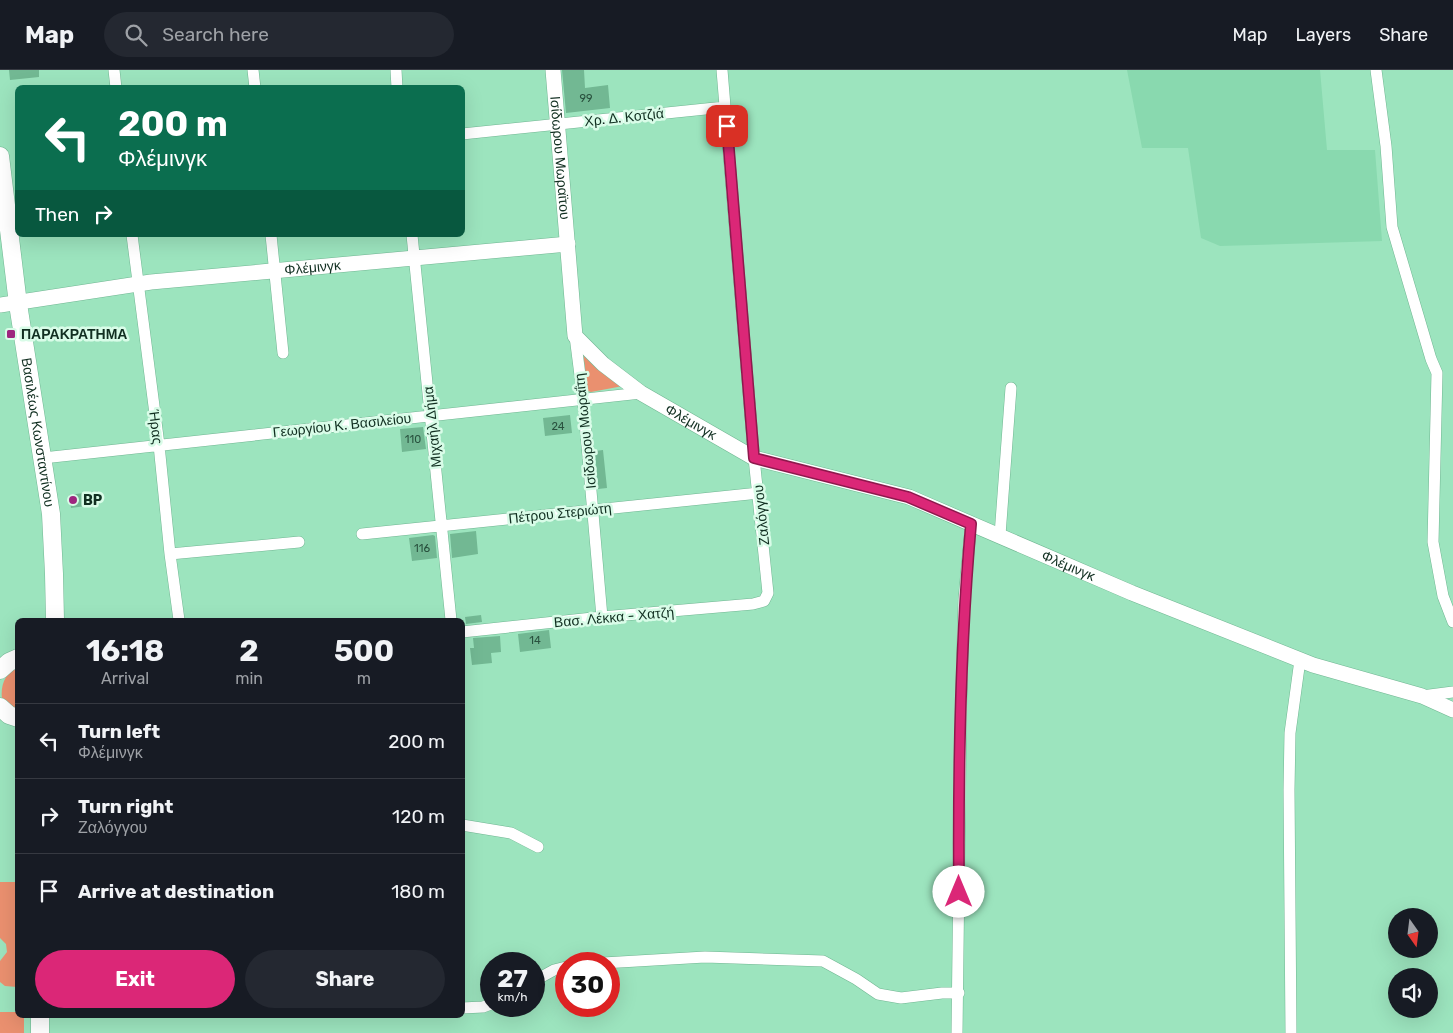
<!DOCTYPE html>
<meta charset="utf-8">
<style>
:root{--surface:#171b24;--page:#242831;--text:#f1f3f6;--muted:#9ea1a6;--line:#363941;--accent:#db2777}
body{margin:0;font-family:Rubik,sans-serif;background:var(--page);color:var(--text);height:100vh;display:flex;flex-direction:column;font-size:19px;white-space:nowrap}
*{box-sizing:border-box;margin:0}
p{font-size:16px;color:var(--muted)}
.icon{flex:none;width:28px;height:28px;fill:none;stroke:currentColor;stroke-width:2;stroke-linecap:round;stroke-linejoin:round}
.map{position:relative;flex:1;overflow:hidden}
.side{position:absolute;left:15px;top:548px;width:450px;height:400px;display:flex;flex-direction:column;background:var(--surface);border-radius:8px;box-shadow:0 5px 20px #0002}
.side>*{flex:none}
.hud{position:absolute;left:15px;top:15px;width:450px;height:152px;border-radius:8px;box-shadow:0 5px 20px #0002;background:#0b6e4f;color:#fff;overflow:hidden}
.needle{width:32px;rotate:166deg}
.fabs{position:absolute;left:1388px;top:838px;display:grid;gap:10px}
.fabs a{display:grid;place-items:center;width:50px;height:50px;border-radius:50%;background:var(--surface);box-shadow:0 5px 20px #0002;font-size:25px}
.speed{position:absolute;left:480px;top:882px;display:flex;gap:10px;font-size:25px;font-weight:700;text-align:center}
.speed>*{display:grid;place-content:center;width:65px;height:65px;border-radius:50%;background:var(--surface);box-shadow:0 5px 20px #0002;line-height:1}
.speed small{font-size:12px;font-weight:400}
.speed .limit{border:8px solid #d22;background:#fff;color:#111}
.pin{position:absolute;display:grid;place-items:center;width:42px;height:42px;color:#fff;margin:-21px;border-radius:10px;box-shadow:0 2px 8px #0006}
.me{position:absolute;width:55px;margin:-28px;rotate:0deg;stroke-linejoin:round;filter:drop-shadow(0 0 4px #0008)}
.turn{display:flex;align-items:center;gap:18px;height:105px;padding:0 20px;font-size:22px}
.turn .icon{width:65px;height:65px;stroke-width:2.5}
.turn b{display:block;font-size:35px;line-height:42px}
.then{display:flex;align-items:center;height:48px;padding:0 20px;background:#0003;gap:10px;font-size:19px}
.eta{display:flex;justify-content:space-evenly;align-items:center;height:85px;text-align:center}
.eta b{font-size:30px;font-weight:700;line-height:35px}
.button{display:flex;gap:10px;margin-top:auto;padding:10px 20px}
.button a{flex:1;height:58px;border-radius:30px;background:var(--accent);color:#fff;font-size:20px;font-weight:700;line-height:58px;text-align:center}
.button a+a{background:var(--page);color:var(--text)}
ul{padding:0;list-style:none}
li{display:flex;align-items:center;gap:15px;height:75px;padding:0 20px;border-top:1px solid var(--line)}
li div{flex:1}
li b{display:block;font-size:19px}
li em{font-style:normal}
header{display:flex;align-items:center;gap:30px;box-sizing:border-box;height:70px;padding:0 25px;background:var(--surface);border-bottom:1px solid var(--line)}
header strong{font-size:24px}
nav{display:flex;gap:28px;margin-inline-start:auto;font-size:18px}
.search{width:350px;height:45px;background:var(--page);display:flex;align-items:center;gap:12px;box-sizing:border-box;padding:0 18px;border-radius:28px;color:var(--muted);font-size:19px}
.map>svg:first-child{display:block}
.built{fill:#89d9af}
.green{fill:#ea906f}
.building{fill:#72b893}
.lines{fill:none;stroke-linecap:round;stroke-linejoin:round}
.street-casing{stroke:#70b692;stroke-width:12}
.secondary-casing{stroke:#70b692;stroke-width:16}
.primary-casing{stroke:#70b692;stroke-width:19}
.street{stroke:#fff;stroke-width:11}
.secondary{stroke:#fff;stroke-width:15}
.primary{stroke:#fff;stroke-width:18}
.route-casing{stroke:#8e194d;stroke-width:12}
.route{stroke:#db2777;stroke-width:9}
.poi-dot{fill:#9e267f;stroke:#d9fce8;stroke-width:2}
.labels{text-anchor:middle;stroke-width:5;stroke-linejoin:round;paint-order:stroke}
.number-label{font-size:11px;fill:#29513e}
.street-label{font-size:14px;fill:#112f21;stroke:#d9fce8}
.poi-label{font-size:14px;font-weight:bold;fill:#112f21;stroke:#d9fce8;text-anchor:start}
</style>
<header>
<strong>Map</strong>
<div class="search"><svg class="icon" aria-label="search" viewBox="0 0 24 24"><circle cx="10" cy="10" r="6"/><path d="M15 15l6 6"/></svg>Search here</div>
<nav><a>Map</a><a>Layers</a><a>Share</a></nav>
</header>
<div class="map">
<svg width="1453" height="963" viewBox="0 0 1453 963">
<rect width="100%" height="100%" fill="#9ce4be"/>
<path class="built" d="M1127,0H1320L1327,80H1375L1382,171L1220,176L1201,168L1188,78H1142Z"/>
<path class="green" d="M583,283L623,316L591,322L588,321Z
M17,595V642C13,639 5,634 2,629C0,613 7,603 17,595Z
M0,812H17V917L5,916L0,912V891L7,882L6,874L0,868Z
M0,942H17L18,945H24V963H0Z"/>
<path class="building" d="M9,0H39V7L10,10Z
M562,0H584L585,18L608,15L610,38L566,43Z
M570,345L572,363L545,366L543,348Z
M423,357L426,379L402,382L400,359Z
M603,380L607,418L598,419L595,381Z
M98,421L100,434L71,438L69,425Z
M476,461L478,484L452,488L450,464Z
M433,465L435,466L437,488L412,491L409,468Z
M481,545L482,552L466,554L465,547Z
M549,560L551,578L520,582L518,564Z
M500,566L501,582L491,583L492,593L472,595L470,578H474L473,568Z"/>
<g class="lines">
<defs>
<path id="street" d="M114,0L116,18
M253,0L255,18
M396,0L397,18
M1376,0L1386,76L1392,157L1431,289L1437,303L1433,472L1443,526L1453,552
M462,64L725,37
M132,165L159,375L170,484L179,550
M271,165L283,283
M412,165L451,550
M575,266L583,329L602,547
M43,388L641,323
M362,464L759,423
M1000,465L1011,318
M170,484L299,472
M462,562L602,547L753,534L764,531L768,523L754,388L722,0
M1422,626L1453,622
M462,755L511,763L538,777
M586,894L705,887L823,891L856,909L878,924L901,928L942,923H959
M534,911L554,900L566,897
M462,938L483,937L491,934
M957,963L961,636L964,529L971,454
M1291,963L1289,720L1290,663L1300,590"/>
<g id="secondary">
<path id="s1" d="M553,0L575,266L603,294L641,323L754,388L909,427L1132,523L1313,595L1422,626L1453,640"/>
<path id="s2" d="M0,235L151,212L568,174"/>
</g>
<g id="primary">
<path id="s3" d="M0,86L18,234L51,444L54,504L55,550"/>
<path d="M0,600L9,592L18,588"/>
<path d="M0,637L9,645L18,648"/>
<path d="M40,963V945"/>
</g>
</defs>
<use href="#street" class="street-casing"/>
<use href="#secondary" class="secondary-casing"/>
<use href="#primary" class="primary-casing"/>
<use href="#street" class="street"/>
<use href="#secondary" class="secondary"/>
<use href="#primary" class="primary"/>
</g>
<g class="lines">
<defs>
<path id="route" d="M727,56L754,388L908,427L971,454C960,576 958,699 959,822"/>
</defs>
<use href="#route" class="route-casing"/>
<use href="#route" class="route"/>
</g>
<g class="poi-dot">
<rect x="6" y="259" width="10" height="10" rx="2.5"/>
<circle cx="73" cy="430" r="5"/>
</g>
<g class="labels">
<g class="number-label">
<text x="586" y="32">99</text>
<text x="558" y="360">24</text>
<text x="413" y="373">110</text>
<text x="422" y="482">116</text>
<text x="535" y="574">14</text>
</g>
<g class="street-label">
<text transform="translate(624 47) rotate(-6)" y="5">Χρ. Δ. Κοτζιά</text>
<text dy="5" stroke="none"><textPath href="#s1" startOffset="88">Ισίδωρου Μωραϊτου</textPath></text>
<text dy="5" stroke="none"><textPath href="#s2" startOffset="315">Φλέμινγκ</textPath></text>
<text dy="5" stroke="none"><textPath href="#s1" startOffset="412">Φλέμινγκ</textPath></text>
<text transform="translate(342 355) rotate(-6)" y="5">Γεωργίου Κ. Βασιλείου</text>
<text transform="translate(156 357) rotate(83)" y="5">Ήρας</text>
<text transform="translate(432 357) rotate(-96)" y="5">Μιχαήλ Δήμα</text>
<text transform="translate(585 361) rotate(-96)" y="5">Ισίδωρου Μωραΐτη</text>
<text dy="5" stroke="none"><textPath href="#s3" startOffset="279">Βασιλέως Κωνσταντίνου</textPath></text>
<text transform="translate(560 443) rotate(-6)" y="5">Πέτρου Στεριώτη</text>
<text transform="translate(761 445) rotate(-96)" y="5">Ζαλόγγου</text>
<text dy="5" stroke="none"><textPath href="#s1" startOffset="818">Φλέμινγκ</textPath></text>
<text transform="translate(614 547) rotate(-5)" y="5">Βασ. Λέκκα - Χατζή</text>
</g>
<g class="poi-label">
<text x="21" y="269">ΠΑΡΑΚΡΑΤΗΜΑ</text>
<text x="83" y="435">BP</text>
</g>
</g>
</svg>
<div class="fabs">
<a><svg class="needle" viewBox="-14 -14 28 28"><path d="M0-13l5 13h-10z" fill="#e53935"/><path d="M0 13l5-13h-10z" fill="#9ea1a6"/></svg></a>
<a><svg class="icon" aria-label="sound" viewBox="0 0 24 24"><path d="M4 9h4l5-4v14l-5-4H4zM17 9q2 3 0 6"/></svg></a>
</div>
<div class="speed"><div>27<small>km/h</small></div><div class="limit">30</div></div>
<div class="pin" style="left:727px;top:56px;background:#d93025"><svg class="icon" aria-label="arrive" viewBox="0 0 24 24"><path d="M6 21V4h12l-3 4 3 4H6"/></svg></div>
<svg class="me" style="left:959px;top:822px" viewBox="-20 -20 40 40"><circle r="19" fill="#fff"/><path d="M0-13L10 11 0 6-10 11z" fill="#db2777"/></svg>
<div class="hud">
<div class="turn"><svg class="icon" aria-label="left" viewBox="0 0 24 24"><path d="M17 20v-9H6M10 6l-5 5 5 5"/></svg><div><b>200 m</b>Φλέμινγκ</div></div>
<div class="then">Then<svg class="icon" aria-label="right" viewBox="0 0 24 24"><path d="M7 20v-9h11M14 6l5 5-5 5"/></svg></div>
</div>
<section class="side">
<div class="eta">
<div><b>16:18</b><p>Arrival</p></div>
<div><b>2</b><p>min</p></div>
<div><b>500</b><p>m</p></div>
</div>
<ul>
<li><svg class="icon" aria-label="left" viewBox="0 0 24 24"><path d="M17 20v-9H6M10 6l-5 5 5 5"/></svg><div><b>Turn left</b><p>Φλέμινγκ</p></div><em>200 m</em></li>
<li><svg class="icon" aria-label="right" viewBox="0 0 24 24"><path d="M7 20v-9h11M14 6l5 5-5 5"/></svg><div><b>Turn right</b><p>Ζαλόγγου</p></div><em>120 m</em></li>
<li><svg class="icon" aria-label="arrive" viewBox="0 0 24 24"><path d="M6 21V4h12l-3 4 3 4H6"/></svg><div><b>Arrive at destination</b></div><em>180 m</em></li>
</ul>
<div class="button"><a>Exit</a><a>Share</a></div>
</section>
</div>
